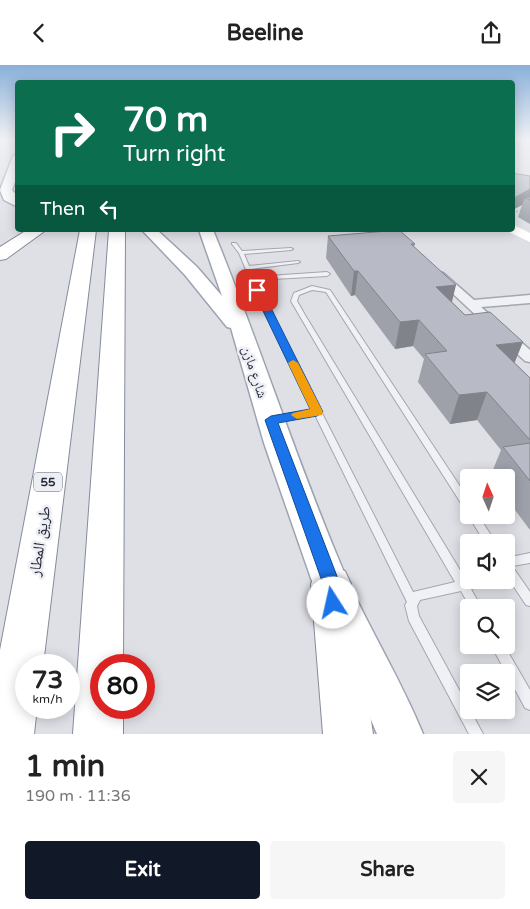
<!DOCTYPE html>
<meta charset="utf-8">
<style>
:root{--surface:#fff;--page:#f6f6f6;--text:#222;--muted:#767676;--accent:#111827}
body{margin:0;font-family:"Varela Round","Noto Naskh Arabic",sans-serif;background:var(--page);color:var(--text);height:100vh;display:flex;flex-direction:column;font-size:19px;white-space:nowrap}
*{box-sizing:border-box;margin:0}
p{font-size:16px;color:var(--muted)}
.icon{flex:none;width:28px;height:28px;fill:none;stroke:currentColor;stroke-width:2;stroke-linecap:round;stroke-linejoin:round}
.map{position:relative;height:669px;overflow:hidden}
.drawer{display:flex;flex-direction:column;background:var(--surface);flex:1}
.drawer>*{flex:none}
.banner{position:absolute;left:15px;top:15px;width:500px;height:152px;border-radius:5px;box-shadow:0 2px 12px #0003;background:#0b6e4f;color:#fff;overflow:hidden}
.needle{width:32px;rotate:357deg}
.fabs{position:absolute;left:460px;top:404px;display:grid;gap:10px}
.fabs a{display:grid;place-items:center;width:55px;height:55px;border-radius:5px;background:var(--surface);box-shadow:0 2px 12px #0003;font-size:25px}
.speed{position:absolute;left:15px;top:589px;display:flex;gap:10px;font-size:25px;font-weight:700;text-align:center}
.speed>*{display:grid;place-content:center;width:65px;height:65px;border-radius:50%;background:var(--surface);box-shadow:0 2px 12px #0003;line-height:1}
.speed small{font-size:12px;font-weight:400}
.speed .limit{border:8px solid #d22;background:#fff;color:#111}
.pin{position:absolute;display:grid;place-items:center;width:42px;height:42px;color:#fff;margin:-21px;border-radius:10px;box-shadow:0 2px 8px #0006}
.me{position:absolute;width:55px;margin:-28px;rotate:350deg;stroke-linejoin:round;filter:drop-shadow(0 0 4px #0008)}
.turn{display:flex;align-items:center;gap:18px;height:105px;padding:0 25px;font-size:22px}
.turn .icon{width:65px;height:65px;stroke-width:2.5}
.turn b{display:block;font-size:35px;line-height:42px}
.then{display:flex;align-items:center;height:48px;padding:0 25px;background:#0003;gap:10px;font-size:19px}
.round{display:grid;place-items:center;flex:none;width:52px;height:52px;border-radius:5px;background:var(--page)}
.head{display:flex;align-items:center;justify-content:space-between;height:85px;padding:0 25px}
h1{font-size:30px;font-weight:700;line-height:38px}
.primary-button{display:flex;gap:10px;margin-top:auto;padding:10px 25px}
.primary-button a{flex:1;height:58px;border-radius:5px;background:var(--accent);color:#fff;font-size:20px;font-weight:700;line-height:58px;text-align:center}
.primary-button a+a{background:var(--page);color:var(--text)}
header{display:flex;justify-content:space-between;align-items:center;height:65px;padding:0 25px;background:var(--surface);font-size:22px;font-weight:700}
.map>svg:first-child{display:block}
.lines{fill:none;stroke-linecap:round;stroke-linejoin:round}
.lane-casing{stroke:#a4a6b0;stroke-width:2}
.street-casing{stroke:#a4a6b0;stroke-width:3}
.primary-casing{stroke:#9ea3b1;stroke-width:3}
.highway-casing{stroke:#868b9c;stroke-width:2}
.path{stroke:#bcbec5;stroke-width:2;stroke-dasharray:2 2;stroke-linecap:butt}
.lane{fill:#f0f1f5;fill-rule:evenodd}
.street{fill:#f0f1f5;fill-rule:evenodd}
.secondary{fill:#fff;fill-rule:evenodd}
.primary{fill:#fff;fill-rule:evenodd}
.highway{fill:#fff;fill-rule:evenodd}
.wall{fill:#9ea1aa}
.shaded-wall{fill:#81838b}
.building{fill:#b8bbc6;stroke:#81838b}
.route{fill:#1a73e8;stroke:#114b97}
.slow{fill:#f59e0b}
.labels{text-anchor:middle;stroke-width:5;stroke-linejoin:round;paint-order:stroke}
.shield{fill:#edeff4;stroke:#636673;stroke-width:1}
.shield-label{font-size:12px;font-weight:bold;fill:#282c3c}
.street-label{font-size:14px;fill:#282c3c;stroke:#edeff4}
.near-street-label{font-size:16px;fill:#282c3c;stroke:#edeff4}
</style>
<header><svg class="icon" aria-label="back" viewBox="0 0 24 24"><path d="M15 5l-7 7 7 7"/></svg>Beeline<svg class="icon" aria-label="share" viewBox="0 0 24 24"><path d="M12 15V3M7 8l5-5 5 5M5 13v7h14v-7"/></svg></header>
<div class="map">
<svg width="530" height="669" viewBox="0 0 530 669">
<rect width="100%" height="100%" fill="#dee0e6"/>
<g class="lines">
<defs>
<path id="lane" d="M232,178H236L242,186L291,183L293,184L291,185L244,189L249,201L298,196L300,197L298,198L251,204L254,212L327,207L330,209L327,211L256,215L265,236L413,527L455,517L291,236L294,228L312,221L330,225L469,435V447L466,446L326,227L312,225L299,230L297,236L305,250L466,515H494L493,518L471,524L481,542H470L461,526L420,535L417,541L419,551L483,669H469L409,556L405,540L407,537L315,350L275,357L271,354L275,351L313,345L259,236L239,188L232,179Z
M469,449V450H478L496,478H485L470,453L468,450Z
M530,488V498L512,501L530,527V541L526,540L506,510V493Z
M491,580H504L530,625V645L525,643Z"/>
<path id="street" d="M439,207L443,208L474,235L530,230V238L481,242L530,285V297L525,296L435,212V208Z"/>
<path id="primary" d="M18,88V108L12,125L18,132V142L4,135L0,125L13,91Z
M142,165H157L197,202L222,231L199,165H213C260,280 297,398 346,512C370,565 401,615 423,669H377L313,519L264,378L231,263L227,262L185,210Z"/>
<path id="highway" d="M27,165H46L6,194L0,195V182Z
M80,165H96L43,600H26V642H37L34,669H0V585Z
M109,165H125L123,600H101V642H123V669H73Z
M331,501L345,506L351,519L373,669H323L311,519L317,506Z"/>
</defs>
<use href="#lane" class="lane-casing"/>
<use href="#street" class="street-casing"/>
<use href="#primary" class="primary-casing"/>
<use href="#highway" class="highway-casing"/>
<path class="path" d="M512,147L530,145"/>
<use href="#lane" class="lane"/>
<use href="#street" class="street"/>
<path class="secondary" d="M512,159L530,168V177L507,166L512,165Z"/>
<use href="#primary" class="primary"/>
<use href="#highway" class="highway"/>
</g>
<path class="wall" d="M512,108L530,111V159L518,152L522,140L512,145Z
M328,171L415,179L414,182L452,237L530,313V465L506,433V412H490L501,385L477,355L450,359L418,317L424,294L413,281L395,284L355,230L351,231L326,193Z"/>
<path class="shaded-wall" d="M530,124V135L525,133L522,140L512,145V136L514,133Z
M354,206H358L355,230L351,231Z
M456,220L450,245L436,222Z
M419,255L413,281L395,284L400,257Z
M523,277L512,304L496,280Z
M487,327L477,355L450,359L459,330Z"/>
<path class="building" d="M512,108L530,111V124L514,133L512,132Z
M530,132V135L525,133Z
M399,165L415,179H411L456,220L436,222L465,250L490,247L523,277L496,280L530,313V375L487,327L459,330L425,289L447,286L419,255L400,257L358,206H354L328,171Z
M530,378V416L503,382Z"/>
<linearGradient id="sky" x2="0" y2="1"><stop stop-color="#89b0da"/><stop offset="0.44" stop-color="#f0f1f4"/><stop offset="1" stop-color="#f0f1f4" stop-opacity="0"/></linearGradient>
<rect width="530" height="169" fill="url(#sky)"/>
<path class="route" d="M257,222L262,225L323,347L317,351L278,358L340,519L342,538L339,544L333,546L327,544L323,519L265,355L271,351L310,344L253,225Z"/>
<path class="slow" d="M293,295L298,298L323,347L322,350L297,354L291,350L293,348L310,344L288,298Z"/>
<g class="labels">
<rect class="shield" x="34" y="407.5" width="28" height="19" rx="4"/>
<g class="shield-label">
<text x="48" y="421">55</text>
</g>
<g class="street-label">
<text transform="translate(255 307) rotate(72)" y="5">شارع مازن</text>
</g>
<g class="near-street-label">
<text transform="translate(39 476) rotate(-81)" y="6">طريق المطار</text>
</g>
</g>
</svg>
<div class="fabs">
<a><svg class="needle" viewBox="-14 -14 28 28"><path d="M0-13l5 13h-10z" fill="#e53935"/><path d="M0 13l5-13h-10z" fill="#767676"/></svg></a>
<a><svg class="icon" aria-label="sound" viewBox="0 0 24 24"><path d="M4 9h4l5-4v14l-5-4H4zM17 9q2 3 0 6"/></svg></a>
<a><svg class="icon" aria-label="search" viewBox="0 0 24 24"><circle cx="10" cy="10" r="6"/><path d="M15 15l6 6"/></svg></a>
<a><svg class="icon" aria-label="layers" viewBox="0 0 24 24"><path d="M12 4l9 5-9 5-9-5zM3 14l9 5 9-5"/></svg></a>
</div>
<div class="speed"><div>73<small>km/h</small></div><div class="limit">80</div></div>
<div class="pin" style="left:257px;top:225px;background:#d93025"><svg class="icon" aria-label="arrive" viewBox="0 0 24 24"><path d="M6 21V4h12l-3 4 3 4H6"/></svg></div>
<svg class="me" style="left:333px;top:538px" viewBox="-20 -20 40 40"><circle r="19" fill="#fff"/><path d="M0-13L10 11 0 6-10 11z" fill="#1a73e8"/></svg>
<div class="banner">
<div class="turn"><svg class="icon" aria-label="right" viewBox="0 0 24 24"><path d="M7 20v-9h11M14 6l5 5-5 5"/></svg><div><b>70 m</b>Turn right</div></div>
<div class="then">Then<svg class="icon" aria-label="left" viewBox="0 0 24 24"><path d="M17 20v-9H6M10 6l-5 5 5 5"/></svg></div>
</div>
</div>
<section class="drawer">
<div class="head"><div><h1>1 min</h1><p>190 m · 11:36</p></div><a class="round"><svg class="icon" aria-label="close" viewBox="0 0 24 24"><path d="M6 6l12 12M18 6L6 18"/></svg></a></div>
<div class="primary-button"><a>Exit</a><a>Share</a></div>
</section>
